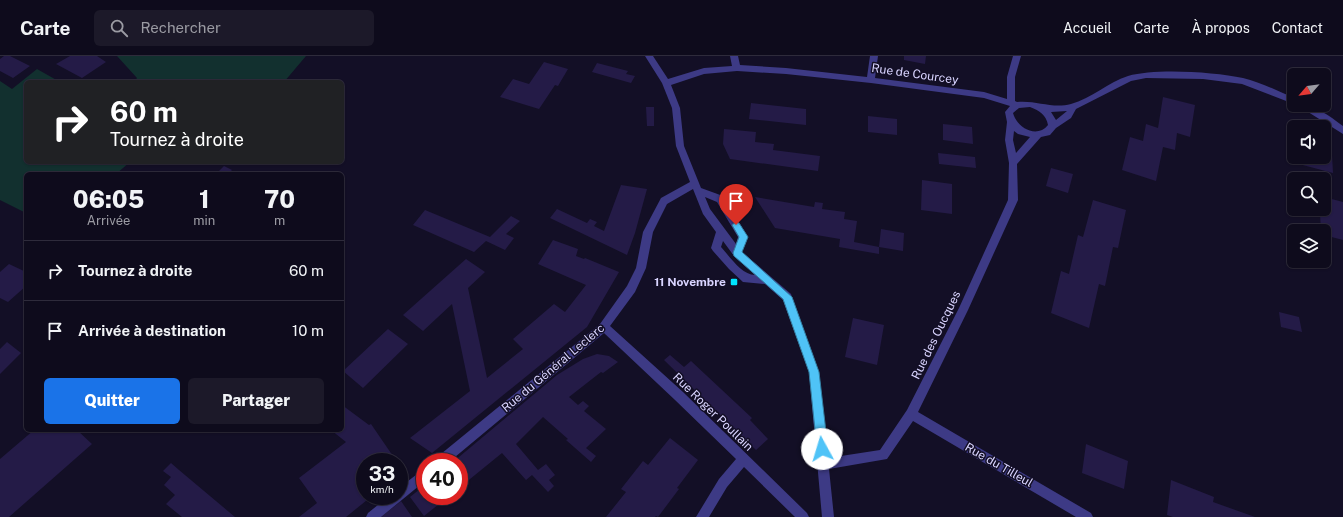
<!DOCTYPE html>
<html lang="fr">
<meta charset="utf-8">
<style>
:root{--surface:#0e0b1c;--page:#1c1929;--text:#f1f3f6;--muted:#9b9ba3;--line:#2e2b3b;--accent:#1a73e8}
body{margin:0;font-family:"Public Sans",sans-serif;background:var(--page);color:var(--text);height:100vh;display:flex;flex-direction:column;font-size:15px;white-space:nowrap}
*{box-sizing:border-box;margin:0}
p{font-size:13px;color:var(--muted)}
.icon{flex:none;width:22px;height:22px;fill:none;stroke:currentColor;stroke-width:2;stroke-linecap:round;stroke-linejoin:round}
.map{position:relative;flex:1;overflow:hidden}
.drawer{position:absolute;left:24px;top:116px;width:320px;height:260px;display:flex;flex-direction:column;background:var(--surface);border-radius:6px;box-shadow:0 1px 3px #0004,0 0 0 1px var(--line)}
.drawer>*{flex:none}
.guide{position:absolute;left:24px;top:24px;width:320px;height:84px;border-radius:6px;box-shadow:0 1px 3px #0004,0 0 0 1px var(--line);background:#202124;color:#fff;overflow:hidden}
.needle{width:26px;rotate:242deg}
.buttons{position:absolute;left:1287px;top:12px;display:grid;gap:8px}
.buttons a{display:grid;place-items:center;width:44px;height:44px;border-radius:6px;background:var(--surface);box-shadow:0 1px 3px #0004,0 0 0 1px var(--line);font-size:20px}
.speed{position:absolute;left:356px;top:397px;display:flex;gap:8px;font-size:20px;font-weight:700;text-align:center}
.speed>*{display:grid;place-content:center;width:52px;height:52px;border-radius:50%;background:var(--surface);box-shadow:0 1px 3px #0004,0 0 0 1px var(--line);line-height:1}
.speed small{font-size:10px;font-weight:400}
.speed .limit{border:6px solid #d22;background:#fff;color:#111}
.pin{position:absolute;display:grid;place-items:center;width:34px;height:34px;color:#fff;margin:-41px -17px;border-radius:50% 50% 50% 0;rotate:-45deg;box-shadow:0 0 4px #0007}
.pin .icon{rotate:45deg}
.me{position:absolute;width:44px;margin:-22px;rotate:354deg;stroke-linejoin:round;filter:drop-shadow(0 0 3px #0008)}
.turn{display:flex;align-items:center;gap:14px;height:84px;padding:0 20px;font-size:18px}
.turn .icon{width:52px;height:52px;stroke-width:2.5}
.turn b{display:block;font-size:28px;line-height:34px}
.eta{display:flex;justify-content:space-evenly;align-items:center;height:68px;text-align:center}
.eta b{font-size:24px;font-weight:800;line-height:28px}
.cta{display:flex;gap:8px;margin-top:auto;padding:8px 20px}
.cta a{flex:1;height:46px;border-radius:6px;background:var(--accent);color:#fff;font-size:16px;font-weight:800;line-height:46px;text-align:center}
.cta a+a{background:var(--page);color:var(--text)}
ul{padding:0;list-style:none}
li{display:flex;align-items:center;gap:12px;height:60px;padding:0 20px;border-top:1px solid var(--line)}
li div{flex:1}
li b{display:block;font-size:15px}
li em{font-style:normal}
header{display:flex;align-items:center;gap:24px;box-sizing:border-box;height:56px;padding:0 20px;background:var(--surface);border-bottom:1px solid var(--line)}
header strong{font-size:19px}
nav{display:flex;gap:22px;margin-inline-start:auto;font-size:14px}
.search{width:280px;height:36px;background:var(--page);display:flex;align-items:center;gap:10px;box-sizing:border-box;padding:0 14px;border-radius:6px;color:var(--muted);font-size:15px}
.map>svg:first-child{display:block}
.green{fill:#12302f}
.building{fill:#241b47}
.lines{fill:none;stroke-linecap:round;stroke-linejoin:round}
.minor{fill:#3d3a85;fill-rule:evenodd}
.route{fill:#4fc3f7;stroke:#337fa1}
.poi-dot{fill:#00e5ff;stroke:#130f26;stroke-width:1.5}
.labels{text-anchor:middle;stroke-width:3;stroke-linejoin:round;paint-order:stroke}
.street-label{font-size:12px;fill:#d9d4ff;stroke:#130f26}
.poi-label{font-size:12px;font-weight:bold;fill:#d9d4ff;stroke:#130f26;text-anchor:end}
</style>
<header>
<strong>Carte</strong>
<div class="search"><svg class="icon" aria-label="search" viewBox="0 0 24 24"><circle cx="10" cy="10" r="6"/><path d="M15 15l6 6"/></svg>Rechercher</div>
<nav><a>Accueil</a><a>Carte</a><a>À propos</a><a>Contact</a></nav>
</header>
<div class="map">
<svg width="1343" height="461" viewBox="0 0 1343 461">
<rect width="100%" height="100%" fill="#130f26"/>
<path class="green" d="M117,0H306L284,26H134L137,22Z
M37,13L60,26H26V106H130L116,118H26V157L0,144V25L12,33Z"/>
<path class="building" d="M4,0H10L30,10L13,22L0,15V3Z
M70,0H97L106,6L82,22L56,8Z
M904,0H926L925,8L904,4Z
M544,6L568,13L558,30L555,29L539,53L500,41L513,23L529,28Z
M597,7L628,15L626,18L635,20L631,27L592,16Z
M1163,41L1195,49L1190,81L1177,77L1175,94L1163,91L1156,125L1122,114L1130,81L1143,85L1146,68L1158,72Z
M751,47L806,53V69L749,63Z
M646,51H654V70H647Z
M868,60L897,63V79L868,76Z
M943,68L972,71L973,88L943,84Z
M1290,72L1294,73V89L1290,88Z
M724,73L756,76L755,86L774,88L773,94L820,100L818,115L730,103L723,88Z
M938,97L975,101L976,112L939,108Z
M1324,97L1332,99L1333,117L1299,108V101H1324Z
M224,110L232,114L228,118H216Z
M1051,112L1073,118L1068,137L1046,130Z
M922,124L952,128V158L921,154Z
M621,129L647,133L635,177L627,199L550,162L557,153L587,167L590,163L597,166L594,170L604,175Z
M755,141L814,151L815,146L823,147L822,153L845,156L844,163L857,165L854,186L879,191V198L839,191L840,183L775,172Z
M1324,141L1343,146V184L1324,179V175H1321L1320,158L1310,156V153H1324Z
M1093,144L1126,154L1118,192L1113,191L1105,230L1099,228L1089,272L1051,257L1061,215L1069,218L1078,179L1083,181Z
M425,154L490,181L511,160L520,165L506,178L514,182L505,194L486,185L474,196L413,169Z
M881,173L904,177L903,195L879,191Z
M553,184L578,193L576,200L584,203L585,202L619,216L587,271L432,397L410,382L470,335L452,248L423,275L403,259L466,203L485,216L468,232L487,322L523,293L513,283L554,248L565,256L586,229L538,208Z
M9,208L26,216V230L8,246L0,242V216Z
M1279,256L1299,261L1302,276L1281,271Z
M853,262L884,269L877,309L845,301Z
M388,273L408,288L363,332L343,315Z
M7,286L21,297L0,318V293Z
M597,298L609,300L618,306L603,317L601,316L569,341L578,349L583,345L589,350L584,355L606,373L586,392L596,400L591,406L566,384L568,383L543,361L516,388L538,414L546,408L555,419L549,424L554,430L548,436L532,419L526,424L502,397L459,432V406H453L557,319L583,303Z
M670,299L684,311L691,305L752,362L750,364L768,383L756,394L664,304Z
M342,349L369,369L371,368L397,406H365V440H372L346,461H299L317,447L299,422L346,386L331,374H342Z
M34,374H77L92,388L9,461H0V403Z
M670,382L698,404L677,432L679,433L658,461L656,460L655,461H606L626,436L621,433L643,405L648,409Z
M1086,388L1128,405L1124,433L1082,417Z
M171,407L179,414L235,461H182L166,448L175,439L164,429L171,421L163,415Z
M1171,424L1214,441L1213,446L1255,461H1173L1167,459Z
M425,429V440H449L424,460L410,441Z
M401,445L412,461H381Z"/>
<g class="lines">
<path class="minor" d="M645,0H653L668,23L704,12L732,10L730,0H738L740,9L786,12L867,21L870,0H878L875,22L984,36L1007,43V21L1013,0H1021L1015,21V45L1017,46C1036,44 1052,53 1071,48C1091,43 1108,26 1128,20C1156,12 1214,16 1243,22C1260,26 1278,35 1294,42V48L1242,28L1203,23L1146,22L1131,25L1076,53L1071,62L1056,72L1050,79L1041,81L1017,108L1018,144L968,254L918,356L1091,457L1093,461H1076L913,365L887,403L829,413L834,461H822L809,316L783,244L765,228L743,226L729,213L713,195L711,192L716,176L703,158L693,133L667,148L653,176L646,212L635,236L610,270L683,336L807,457L809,461H795L744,411L727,431L709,461H696L719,423L736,403L675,344L604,277L449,406H434L436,402L600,268L627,230L636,212L643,176L661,142L690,126L676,90L672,52L662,27ZM737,15L786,18L871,27L984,42L1010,50L1005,56L1007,66L1005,84L1009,107L1008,144L959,252L907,354L880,394L828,402L819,316L792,241L791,238L742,196L748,181L746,178L723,140L701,132L684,90L680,52L671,29L704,18ZM1030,51C1040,55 1046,59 1048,69C1037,83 1017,72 1013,57L1019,52ZM1067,55L1056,64L1051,56ZM1014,75L1018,78L1030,81L1016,97L1013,84ZM705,141L717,146L738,181L736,188L710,153ZM723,185L734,200L755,219C742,219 730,201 721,191Z
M1297,49C1316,49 1328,59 1343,70V78Z
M425,412V425L381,461H366L368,457L389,440H399V432Z"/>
</g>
<path class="route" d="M736,166L739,167L748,181L742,196L792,241L819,316L828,393L826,396L822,398L819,396L817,393L809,316L783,243L734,200L733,197L739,181L732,169Z"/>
<rect class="poi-dot" x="730" y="222" width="8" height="8" rx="2"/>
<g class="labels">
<g class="street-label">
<text transform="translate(915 18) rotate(8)" y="4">Rue de Courcey</text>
<text transform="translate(936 279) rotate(-64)" y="4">Rue des Oucques</text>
<text transform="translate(553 312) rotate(-40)" y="4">Rue du Général Leclerc</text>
<text transform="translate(713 356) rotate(44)" y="4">Rue Roger Poullain</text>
<text transform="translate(999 409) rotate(30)" y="4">Rue du Tilleul</text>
</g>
<g class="poi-label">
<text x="726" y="230">11 Novembre</text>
</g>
</g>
</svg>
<div class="buttons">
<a><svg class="needle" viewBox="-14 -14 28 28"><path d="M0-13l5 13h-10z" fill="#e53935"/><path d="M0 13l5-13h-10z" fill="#9b9ba3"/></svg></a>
<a><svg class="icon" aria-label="sound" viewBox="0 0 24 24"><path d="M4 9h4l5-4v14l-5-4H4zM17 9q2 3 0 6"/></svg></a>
<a><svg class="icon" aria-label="search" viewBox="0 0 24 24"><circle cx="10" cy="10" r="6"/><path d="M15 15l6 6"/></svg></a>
<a><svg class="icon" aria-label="layers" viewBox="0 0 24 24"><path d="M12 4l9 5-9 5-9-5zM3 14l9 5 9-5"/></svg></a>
</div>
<div class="speed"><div>33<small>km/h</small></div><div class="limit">40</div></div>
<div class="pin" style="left:736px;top:169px;background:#d93025"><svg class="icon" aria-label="arrive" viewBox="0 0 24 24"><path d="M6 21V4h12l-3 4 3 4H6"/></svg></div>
<svg class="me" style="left:822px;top:393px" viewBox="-20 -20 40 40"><circle r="19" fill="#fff"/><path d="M0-13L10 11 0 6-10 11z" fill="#4fc3f7"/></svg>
<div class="guide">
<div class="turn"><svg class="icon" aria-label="right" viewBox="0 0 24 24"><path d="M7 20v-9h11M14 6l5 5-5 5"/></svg><div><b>60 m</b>Tournez à droite</div></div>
</div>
<section class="drawer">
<div class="eta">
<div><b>06:05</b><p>Arrivée</p></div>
<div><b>1</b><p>min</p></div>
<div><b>70</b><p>m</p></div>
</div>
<ul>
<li><svg class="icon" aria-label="right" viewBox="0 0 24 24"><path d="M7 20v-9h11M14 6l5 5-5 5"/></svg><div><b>Tournez à droite</b></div><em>60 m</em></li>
<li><svg class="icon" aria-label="arrive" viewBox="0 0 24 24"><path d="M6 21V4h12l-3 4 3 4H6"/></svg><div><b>Arrivée à destination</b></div><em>10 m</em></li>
</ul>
<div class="cta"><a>Quitter</a><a>Partager</a></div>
</section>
</div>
